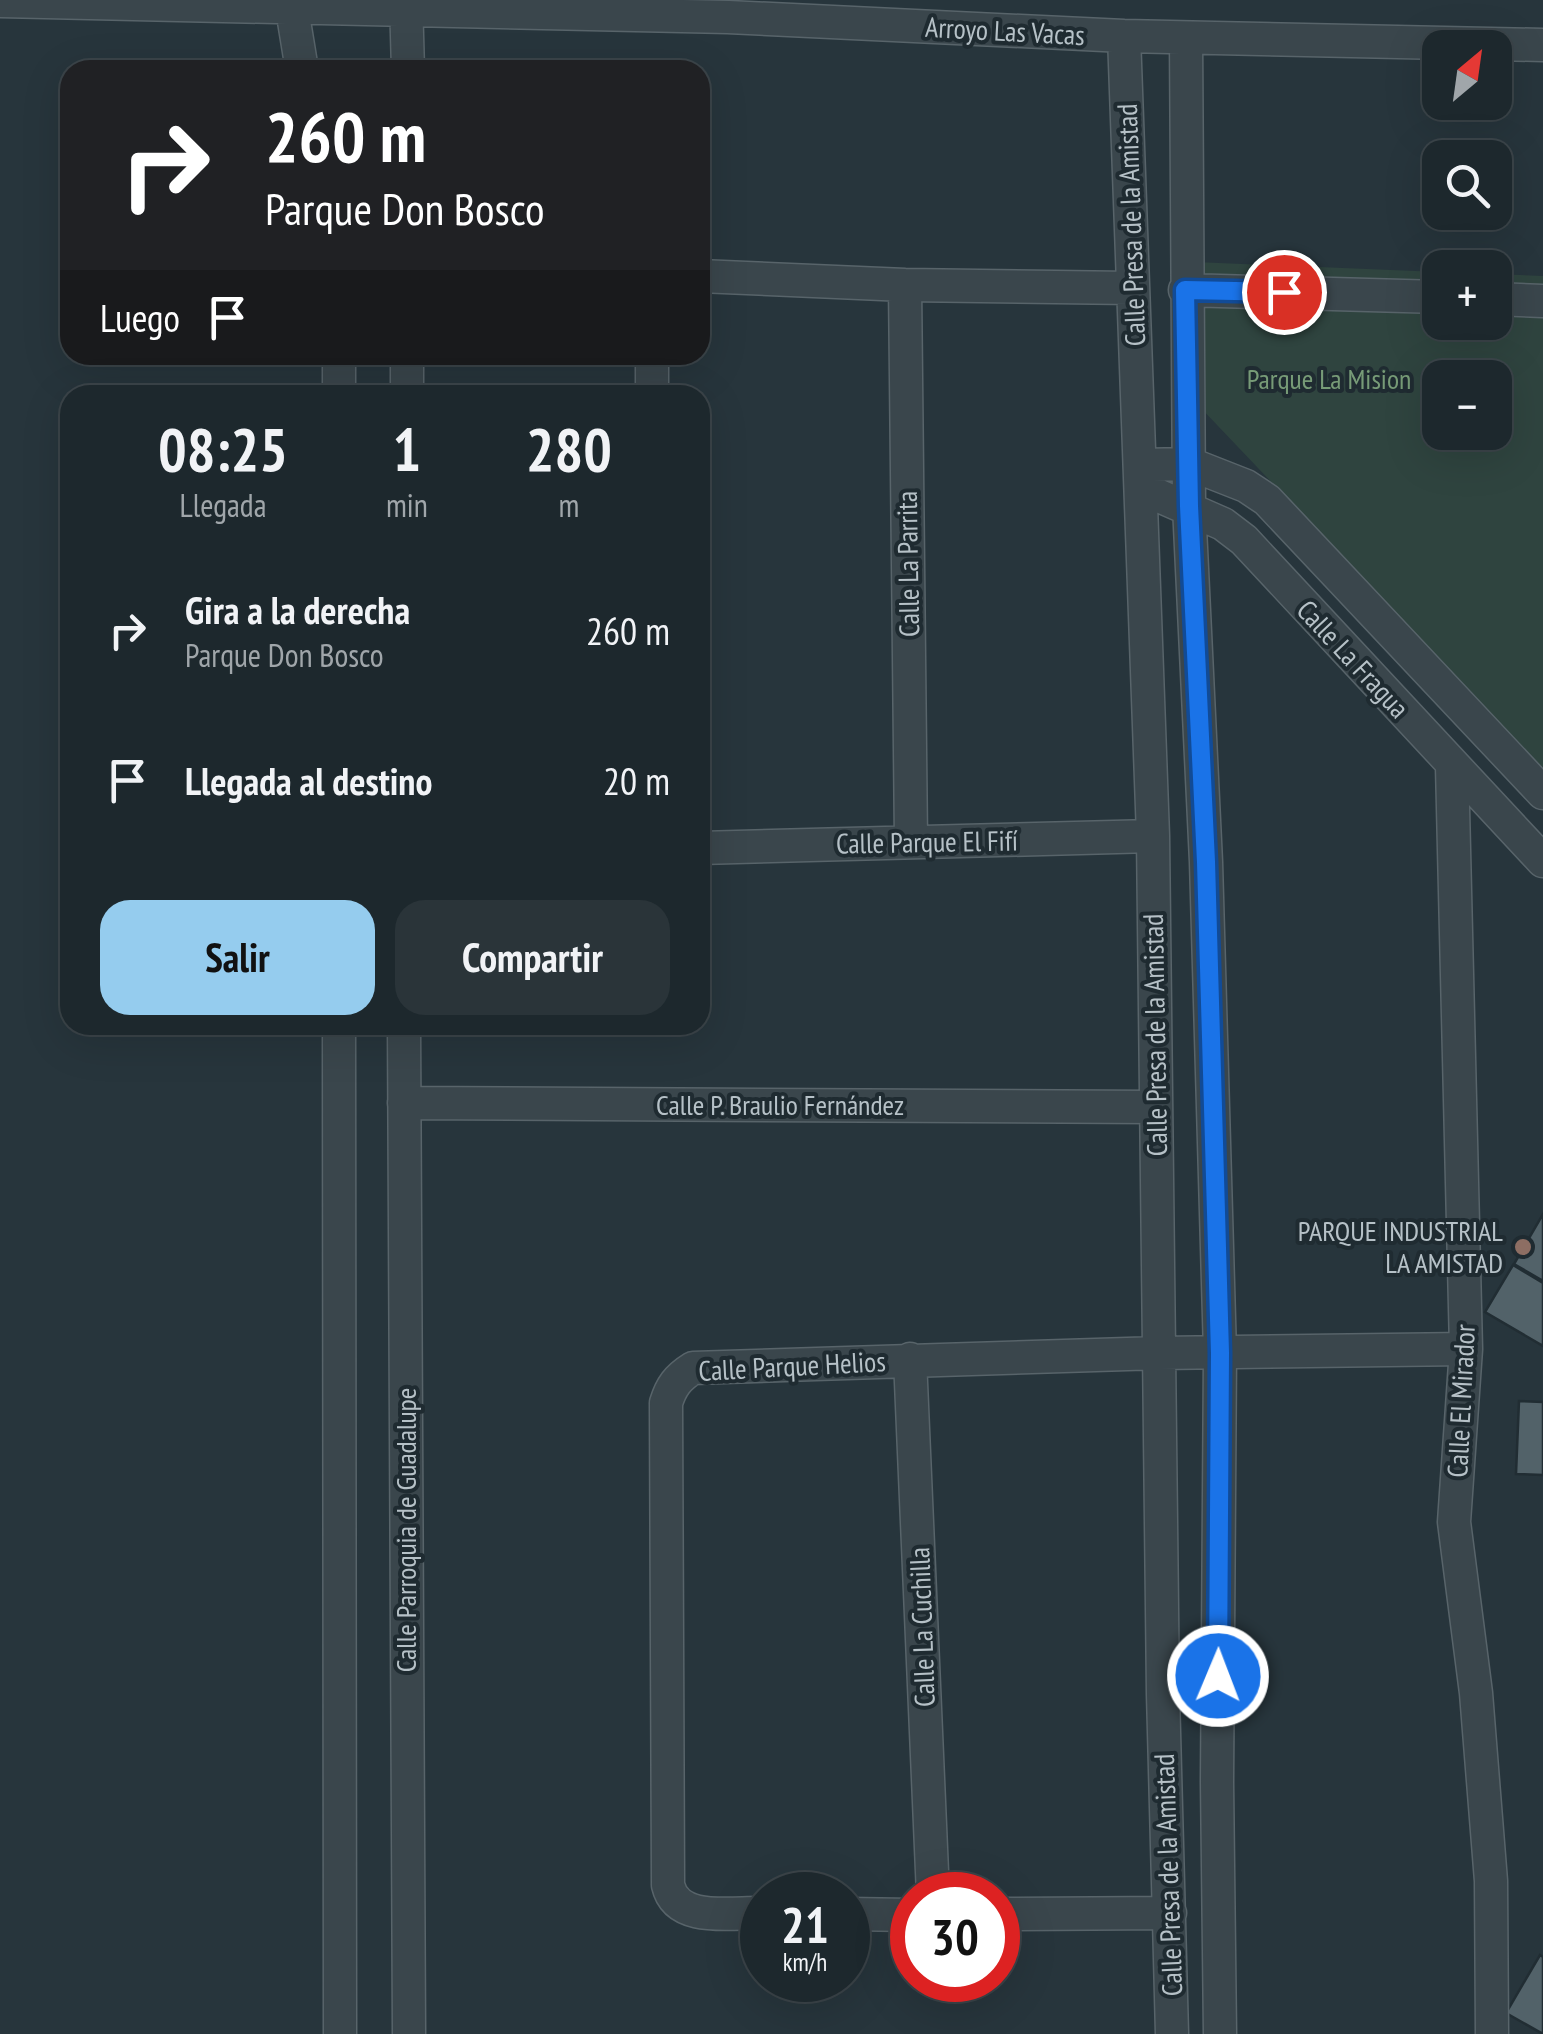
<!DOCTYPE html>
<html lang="es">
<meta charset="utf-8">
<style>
:root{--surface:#1d282d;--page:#2a3439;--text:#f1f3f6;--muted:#a0a6aa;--line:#3b4449;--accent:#95ccee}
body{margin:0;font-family:"PT Sans Narrow",sans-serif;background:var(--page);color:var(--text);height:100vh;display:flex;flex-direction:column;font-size:38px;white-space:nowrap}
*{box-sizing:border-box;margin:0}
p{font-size:32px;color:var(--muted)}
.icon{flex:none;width:55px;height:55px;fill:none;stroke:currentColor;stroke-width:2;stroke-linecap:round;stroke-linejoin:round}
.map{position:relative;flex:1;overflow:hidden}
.details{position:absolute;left:60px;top:385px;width:650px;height:650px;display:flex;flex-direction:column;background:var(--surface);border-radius:30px;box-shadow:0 10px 40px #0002,0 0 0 2px var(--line)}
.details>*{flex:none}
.hud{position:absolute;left:60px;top:60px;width:650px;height:305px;border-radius:30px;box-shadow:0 10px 40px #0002,0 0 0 2px var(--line);background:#202124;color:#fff;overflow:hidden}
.needle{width:65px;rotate:29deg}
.buttons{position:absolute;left:1422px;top:30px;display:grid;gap:20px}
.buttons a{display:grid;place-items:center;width:90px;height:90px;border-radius:20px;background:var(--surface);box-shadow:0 10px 40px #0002,0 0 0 2px var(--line);font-size:50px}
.speed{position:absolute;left:740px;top:1872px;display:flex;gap:20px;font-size:50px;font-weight:700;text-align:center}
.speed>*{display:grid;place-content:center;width:130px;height:130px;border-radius:50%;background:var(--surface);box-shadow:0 10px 40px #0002,0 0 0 2px var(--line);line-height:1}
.speed small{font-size:25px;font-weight:400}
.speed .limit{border:15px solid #d22;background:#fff;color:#111}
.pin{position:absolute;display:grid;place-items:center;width:85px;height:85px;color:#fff;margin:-42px;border:5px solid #fff;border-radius:50%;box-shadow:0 2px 10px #0007}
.me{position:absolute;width:110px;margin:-55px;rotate:1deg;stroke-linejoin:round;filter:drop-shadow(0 0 8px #0008)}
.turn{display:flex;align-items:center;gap:35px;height:210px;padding:0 40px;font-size:45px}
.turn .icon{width:130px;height:130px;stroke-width:2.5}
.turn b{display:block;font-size:70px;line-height:85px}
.then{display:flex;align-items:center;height:95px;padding:0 40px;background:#0003;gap:20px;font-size:38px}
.eta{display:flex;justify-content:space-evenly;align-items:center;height:170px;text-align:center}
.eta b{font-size:60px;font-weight:800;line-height:70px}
.button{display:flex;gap:20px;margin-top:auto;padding:20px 40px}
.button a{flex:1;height:115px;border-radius:30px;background:var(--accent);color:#111;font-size:40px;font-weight:800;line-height:115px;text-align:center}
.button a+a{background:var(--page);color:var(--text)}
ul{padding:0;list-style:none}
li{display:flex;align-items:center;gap:30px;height:150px;padding:0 40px}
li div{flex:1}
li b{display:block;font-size:38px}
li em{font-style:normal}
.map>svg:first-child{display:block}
.green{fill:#2f443f;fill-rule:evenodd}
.building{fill:#526269;stroke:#212d33;stroke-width:2.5}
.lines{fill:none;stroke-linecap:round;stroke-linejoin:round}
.minor-casing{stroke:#58646a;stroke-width:35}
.minor{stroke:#3a464c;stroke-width:32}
.route-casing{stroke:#114b97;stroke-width:25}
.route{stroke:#1a73e8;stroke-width:18}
.education-dot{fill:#8d6e63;stroke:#1f2b31;stroke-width:4}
.labels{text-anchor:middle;stroke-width:8;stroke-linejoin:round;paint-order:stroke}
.street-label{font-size:28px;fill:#b6c1c7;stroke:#1f2b31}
.park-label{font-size:28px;fill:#779b77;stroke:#1f2b31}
.poi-label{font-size:28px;fill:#b6c1c7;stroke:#1f2b31;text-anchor:end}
</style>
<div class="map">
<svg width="1543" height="2034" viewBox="0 0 1543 2034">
<rect width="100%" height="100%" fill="#27353c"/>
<path class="green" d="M1195,262L1440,272V322H1495V274L1543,276V768L1198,405ZM1440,378H1495V432H1440Z"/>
<path class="building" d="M1543,1214V1281L1514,1264Z
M1513,1265L1543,1283V1346L1485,1312Z
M1519,1401L1543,1402V1475L1516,1474Z
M1540,1955L1543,1957V2034L1506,2013Z"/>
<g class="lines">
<defs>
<path id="minor" d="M406,0L408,70
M0,1L728,17L1124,36L1543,45
M292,9L302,70
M1124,36L1153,836L1163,1694L1172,2034
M1186,38L1189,506L1206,862L1220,1353L1217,1782L1220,2034
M700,276L905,285L1132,288
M905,285L911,842
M1185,290L1440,297
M1495,299L1543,301
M339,395V355
M407,395V355
M652,395V355
M1140,465L1190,464L1246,486L1267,500L1543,793
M1141,488L1223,524L1244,540L1543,861
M1452,766L1466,1349L1454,1522L1476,1693L1491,1881L1492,2034
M700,848L1153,836
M339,1025L340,2034
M404,1025L409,2034
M404,1103L1155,1107
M910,1359L933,1895
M762,1913C733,1912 677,1924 668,1885L666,1403C671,1387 677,1378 693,1368L1159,1353L1466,1349
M848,1914L912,1915
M998,1914L1170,1913"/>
</defs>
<use href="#minor" class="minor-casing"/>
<use href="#minor" class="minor"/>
</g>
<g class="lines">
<defs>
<path id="route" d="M1218,1676L1220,1353L1206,862L1189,506L1185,290L1284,292"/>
</defs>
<use href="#route" class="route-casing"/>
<use href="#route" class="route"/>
</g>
<circle class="education-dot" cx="1523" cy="1247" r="10"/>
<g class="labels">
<g class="street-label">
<text transform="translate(1005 31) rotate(3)" y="10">Arroyo Las Vacas</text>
<text transform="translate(1131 225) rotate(-92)" y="10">Calle Presa de la Amistad</text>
<text transform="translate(908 564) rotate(-91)" y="10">Calle La Parrita</text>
<text transform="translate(1353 659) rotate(47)" y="10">Calle La Fragua</text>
<text transform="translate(927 842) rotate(-1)" y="10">Calle Parque El Fifí</text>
<text transform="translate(1155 1035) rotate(-91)" y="10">Calle Presa de la Amistad</text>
<text x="780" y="1115">Calle P. Braulio Fernández</text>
<text transform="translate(792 1366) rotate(-3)" y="10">Calle Parque Helios</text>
<text transform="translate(1461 1401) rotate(-87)" y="10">Calle El Mirador</text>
<text transform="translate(406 1530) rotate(-90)" y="10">Calle Parroquia de Guadalupe</text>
<text transform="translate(922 1627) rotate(-92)" y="10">Calle La Cuchilla</text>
<text transform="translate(1168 1875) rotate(-92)" y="10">Calle Presa de la Amistad</text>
</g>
<g class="park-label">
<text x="1329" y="389">Parque La Mision</text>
</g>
<g class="poi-label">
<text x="1503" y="1241">PARQUE INDUSTRIAL<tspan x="1503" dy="32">LA AMISTAD</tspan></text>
</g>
</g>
</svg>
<div class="buttons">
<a><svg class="needle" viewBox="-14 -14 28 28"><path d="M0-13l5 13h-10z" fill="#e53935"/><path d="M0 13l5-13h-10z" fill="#a0a6aa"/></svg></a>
<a><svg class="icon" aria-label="search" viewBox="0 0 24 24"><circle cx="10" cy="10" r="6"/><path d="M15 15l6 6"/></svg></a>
<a>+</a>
<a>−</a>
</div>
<div class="speed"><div>21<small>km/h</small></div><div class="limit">30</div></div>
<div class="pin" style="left:1284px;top:292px;background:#d93025"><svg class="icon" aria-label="arrive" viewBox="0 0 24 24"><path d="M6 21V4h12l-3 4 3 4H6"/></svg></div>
<svg class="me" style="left:1218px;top:1676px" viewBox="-20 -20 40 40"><circle r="17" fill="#1a73e8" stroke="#fff" stroke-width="3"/><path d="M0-11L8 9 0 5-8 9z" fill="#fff"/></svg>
<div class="hud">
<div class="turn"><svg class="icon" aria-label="right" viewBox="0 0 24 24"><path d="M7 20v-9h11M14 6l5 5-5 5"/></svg><div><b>260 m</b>Parque Don Bosco</div></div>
<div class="then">Luego<svg class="icon" aria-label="arrive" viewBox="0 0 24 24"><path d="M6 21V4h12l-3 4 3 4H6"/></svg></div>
</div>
<section class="details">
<div class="eta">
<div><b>08:25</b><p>Llegada</p></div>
<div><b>1</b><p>min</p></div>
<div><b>280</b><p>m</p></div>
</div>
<ul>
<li><svg class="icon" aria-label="right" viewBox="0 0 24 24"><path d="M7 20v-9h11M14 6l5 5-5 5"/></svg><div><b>Gira a la derecha</b><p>Parque Don Bosco</p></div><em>260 m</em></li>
<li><svg class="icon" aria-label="arrive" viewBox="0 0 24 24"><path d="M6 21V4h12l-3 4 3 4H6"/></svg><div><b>Llegada al destino</b></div><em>20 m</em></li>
</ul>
<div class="button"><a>Salir</a><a>Compartir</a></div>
</section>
</div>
